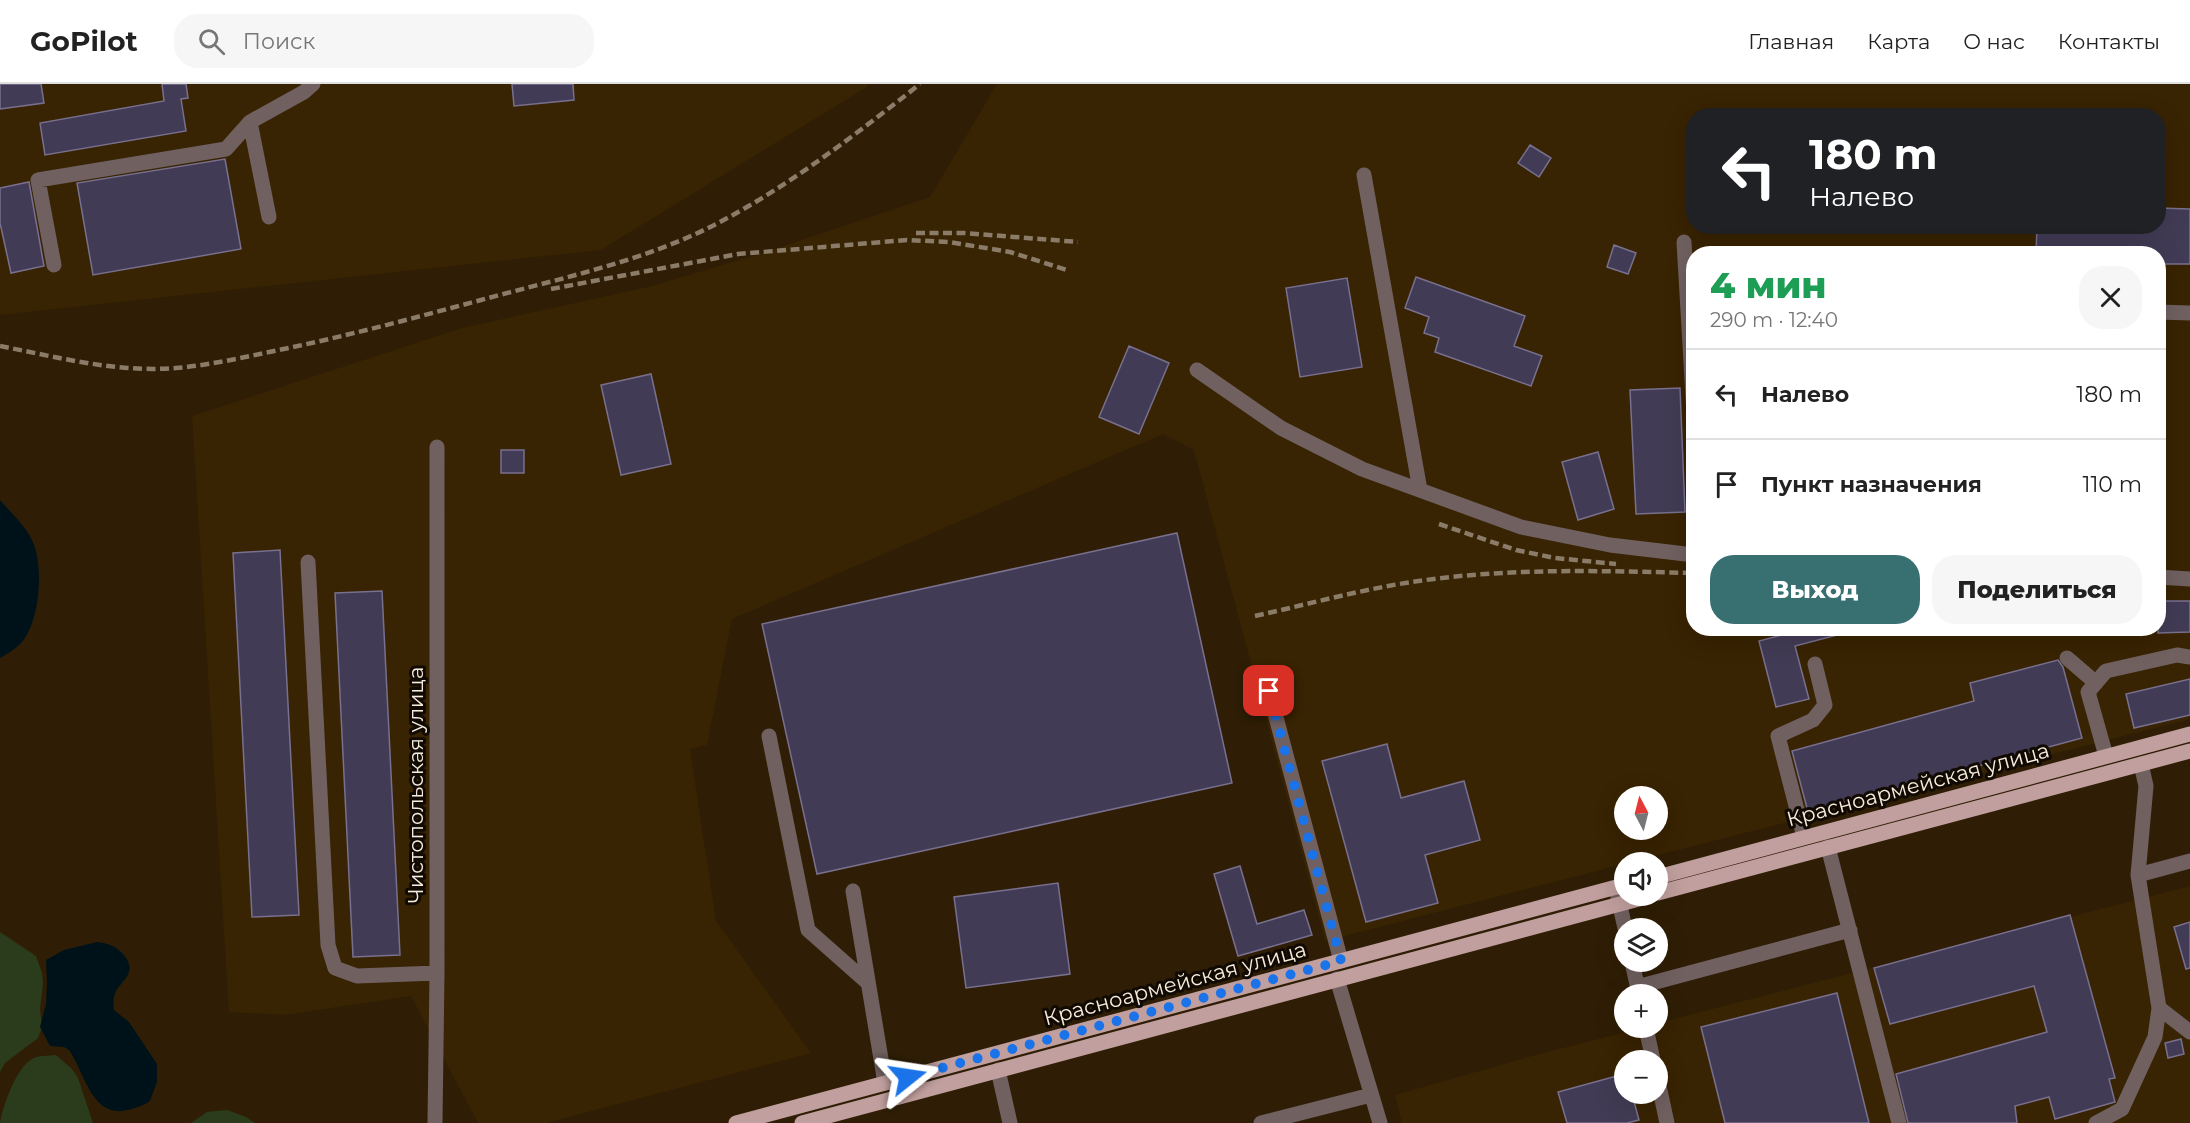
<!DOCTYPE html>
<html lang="ru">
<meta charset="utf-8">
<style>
:root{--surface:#fff;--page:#f6f6f6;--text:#222;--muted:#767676;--line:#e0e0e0;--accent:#386f70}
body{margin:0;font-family:Montserrat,sans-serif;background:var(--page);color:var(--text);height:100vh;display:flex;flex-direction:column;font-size:22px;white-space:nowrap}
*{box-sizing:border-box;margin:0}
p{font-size:20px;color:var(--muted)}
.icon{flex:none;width:33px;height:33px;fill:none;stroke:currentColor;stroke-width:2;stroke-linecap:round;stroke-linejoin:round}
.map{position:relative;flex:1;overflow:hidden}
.panel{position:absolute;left:1686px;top:162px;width:480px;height:390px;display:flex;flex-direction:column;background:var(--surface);border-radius:24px;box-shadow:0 6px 24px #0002}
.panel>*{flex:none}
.guide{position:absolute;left:1686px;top:24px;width:480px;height:126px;border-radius:24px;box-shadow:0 6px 24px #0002;background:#202124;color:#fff;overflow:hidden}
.needle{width:39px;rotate:353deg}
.tools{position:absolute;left:1614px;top:702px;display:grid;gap:12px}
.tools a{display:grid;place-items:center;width:54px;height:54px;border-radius:50%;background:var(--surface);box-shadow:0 6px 24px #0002;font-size:30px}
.pin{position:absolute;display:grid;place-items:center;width:51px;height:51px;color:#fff;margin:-26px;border-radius:12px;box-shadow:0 3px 9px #0006}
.me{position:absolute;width:66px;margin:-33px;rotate:75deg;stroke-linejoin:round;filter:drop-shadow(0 0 4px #0008)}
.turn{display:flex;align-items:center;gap:21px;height:126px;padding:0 24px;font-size:27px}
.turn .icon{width:78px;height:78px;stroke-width:2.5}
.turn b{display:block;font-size:42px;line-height:51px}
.round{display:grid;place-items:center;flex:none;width:63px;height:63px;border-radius:24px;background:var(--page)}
.headline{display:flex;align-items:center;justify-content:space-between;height:102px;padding:0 24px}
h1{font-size:36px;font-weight:800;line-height:45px;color:#1e9e55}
.cta{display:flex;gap:12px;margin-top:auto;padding:12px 24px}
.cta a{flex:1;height:69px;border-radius:24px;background:var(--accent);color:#fff;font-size:24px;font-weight:800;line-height:69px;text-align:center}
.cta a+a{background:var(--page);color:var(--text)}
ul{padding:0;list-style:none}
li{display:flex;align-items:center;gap:18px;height:90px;padding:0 24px;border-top:2px solid var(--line)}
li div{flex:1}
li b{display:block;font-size:22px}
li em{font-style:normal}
header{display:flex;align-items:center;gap:36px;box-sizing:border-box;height:84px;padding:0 30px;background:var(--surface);border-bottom:2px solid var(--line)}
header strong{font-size:28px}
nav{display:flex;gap:33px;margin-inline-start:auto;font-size:21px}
.search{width:420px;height:54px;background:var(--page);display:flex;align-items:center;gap:15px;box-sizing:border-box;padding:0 21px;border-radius:24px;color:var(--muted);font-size:22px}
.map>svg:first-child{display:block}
.built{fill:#382302;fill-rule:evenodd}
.green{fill:#2b3c1d}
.water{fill:#001219}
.building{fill:#423b55;stroke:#78708e;stroke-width:1.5}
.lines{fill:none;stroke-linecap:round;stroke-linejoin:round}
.minor{stroke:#706060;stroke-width:15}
.major{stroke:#c09f9e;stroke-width:15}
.rail{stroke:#8a7c68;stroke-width:4.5;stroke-dasharray:9 4.5;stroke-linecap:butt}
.route{stroke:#1a73e8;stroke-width:10;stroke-dasharray:0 18}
.labels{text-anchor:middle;stroke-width:6;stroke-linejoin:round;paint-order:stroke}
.street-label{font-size:21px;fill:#f7ecdd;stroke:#110a02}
</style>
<header>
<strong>GoPilot</strong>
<div class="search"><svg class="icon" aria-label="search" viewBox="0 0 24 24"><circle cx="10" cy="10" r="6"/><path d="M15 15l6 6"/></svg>Поиск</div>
<nav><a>Главная</a><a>Карта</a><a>О нас</a><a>Контакты</a></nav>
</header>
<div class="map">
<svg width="2190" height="1039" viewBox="0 0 2190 1039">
<rect width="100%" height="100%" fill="#2f1e05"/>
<path class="built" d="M0,0H868L867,3L601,166L0,231Z
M997,0H2190V635L1631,778H1624V780L1325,857L1194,366L1163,350L732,535L707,661L690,665L716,837L811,969L546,1039H478L411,912L285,931L229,928L192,332L462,244L648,203L760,170L930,113ZM1694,32H2158V142H1694ZM1694,170H2158V544H1694ZM1624,712H1658V746H1624Z
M2190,802V1039H1402L1395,1011L1539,970L1642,944H1658V939ZM1624,976H1658V1010H1624Z"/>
<path class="green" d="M0,848L36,872L42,889L43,899L40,925L42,943L38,954L5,979L0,988Z
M56,971L72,985L78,994L93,1039H0C3,1022 16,984 32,975C39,971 48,972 56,971Z
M227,1026L246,1033L255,1039H191L207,1028Z"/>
<path class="water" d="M0,416C10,428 25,441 32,456C44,481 40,531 25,554C19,563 9,569 0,574Z
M97,858C108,859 116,862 123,870C138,888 124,894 116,907C113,913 113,920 114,926L129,938L157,980V998L150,1017C143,1022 135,1024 128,1026C91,1035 85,988 69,966L64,963L50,962L40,943L46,920L47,897L46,876L64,866Z"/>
<path class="building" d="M0,0H41L44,19L0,25Z
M162,0H186L188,14L181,15L186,47L45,71L40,39L164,17Z
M512,0H573L574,16L514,22Z
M1530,61L1551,74L1539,93L1518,79Z
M225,75L241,165L93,191L77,99Z
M29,98L44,182L11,189L0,139V104Z
M2158,124L2190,125V180H2158V170H2036L2037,142H2158Z
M1614,161L1636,169L1628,190L1607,183Z
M1416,193L1525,232L1514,262L1542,272L1531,302L1435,268L1439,254L1424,249L1429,233L1405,224Z
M1347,194L1362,283L1300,293L1286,204Z
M1129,262L1169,279L1139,350L1099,333Z
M651,290L671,380L621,391L601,301Z
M1680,304L1685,428L1636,430L1630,306Z
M501,366H524V389H501Z
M1598,368L1614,425L1578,436L1562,378Z
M1177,449L1232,699L817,790L762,540Z
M280,466L299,831L252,833L233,469Z
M382,507L400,871L353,873L335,509Z
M2158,517H2190V548L2158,549Z
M1809,544H1845V549L1795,562L1809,615L1776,623L1759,557Z
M2058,576L2063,583L2082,654L1808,728L1792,667L1974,617L1970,599Z
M2190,595V631L2134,644L2126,610Z
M1387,660L1401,714L1464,697L1480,756L1425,771L1438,819L1366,838L1322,677Z
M1240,782L1257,840L1304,826L1312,851L1238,872L1214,790Z
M1058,799L1070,890L966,904L954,813Z
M2070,831L2115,994L2109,995L2115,1018L2055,1035L2049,1013L2015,1022L2017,1039H1908L1896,990L2047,948L2034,902L1890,940L1874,884Z
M2190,838V884L2186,885L2174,843Z
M1837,909L1869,1039H1725L1701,943Z
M2181,955L2184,970L2168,974L2165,959Z
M1624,990V1010H1632L1639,1036L1627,1039H1567L1558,1008Z"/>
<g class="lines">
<path class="minor" d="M1364,91L1420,406
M269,133L250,38L304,8L313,0
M1684,158L1694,330
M54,181L38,96L226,65L250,38
M2158,228L2190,229
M1197,286L1281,344L1362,385L1521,443L1610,461L1694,471
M308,478L328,861L335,884L357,892L437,889
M2158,493L2190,495
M2067,574L2096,599
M1269,607L1341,877
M769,652L808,846L868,899
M2106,672L2088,608L2106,587L2177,571L2190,573
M1804,753L1778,652L1813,636L1825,621L1815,580
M1828,763L1899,1039
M2138,791L2190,777
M1616,804L1625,844
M853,807L885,999
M1632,878L1639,910
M1337,895L1380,1039
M1637,903L1850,846
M2159,924L2190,948
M1646,944L1653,976
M998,986L1010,1039
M1658,997L1667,1039
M435,1039L437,889V363
M1261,1039L1371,1011
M2096,1039L2122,1025L2155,953L2159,924L2138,791L2146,702L2141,680"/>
<path class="major" d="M1658,793L2190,650
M1658,809L2190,667
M736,1039L1624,801
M802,1039L1650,812"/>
<path class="rail" d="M916,149H964L1078,158
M551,205L738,170L907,156L949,158L1010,168L1067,186
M0,262C57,273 117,289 176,284C211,281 245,273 279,266C347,252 414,234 481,216C561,194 646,177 720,138C792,100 856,50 920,0
M1439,440L1516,466L1555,474L1616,480
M1255,532C1314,519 1373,502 1434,495C1520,484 1607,487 1694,489
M1727,550L1753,544"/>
</g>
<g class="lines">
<path class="route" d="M908,993L1341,877L1269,607"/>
</g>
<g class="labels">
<g class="street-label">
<text transform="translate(416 701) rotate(-90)" y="7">Чистопольская улица</text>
<text transform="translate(1918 701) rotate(-15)" y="7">Красноармейская улица</text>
<text transform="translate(1175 900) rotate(-15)" y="7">Красноармейская улица</text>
</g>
</g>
</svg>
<div class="tools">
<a><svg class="needle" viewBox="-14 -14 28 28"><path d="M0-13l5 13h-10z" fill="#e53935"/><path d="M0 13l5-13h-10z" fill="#767676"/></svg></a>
<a><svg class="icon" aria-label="sound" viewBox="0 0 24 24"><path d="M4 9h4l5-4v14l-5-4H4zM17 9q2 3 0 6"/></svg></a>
<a><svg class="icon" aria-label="layers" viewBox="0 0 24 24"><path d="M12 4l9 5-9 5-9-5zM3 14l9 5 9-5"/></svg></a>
<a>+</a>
<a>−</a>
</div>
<div class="pin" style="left:1269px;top:607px;background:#d93025"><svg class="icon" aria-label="arrive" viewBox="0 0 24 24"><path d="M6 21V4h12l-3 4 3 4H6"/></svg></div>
<svg class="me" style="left:908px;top:993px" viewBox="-20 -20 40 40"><path d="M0-17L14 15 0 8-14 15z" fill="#1a73e8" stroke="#fff" stroke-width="4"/></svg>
<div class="guide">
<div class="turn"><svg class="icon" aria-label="left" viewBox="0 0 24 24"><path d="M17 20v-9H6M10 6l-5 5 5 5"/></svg><div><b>180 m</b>Налево</div></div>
</div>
<section class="panel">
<div class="headline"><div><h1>4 мин</h1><p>290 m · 12:40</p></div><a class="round"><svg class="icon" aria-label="close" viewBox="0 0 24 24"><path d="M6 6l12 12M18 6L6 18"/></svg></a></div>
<ul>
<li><svg class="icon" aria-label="left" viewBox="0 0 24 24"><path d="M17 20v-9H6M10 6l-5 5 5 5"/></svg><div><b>Налево</b></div><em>180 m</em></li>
<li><svg class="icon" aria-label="arrive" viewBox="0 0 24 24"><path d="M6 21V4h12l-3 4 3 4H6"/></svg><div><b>Пункт назначения</b></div><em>110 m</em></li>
</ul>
<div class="cta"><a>Выход</a><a>Поделиться</a></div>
</section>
</div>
